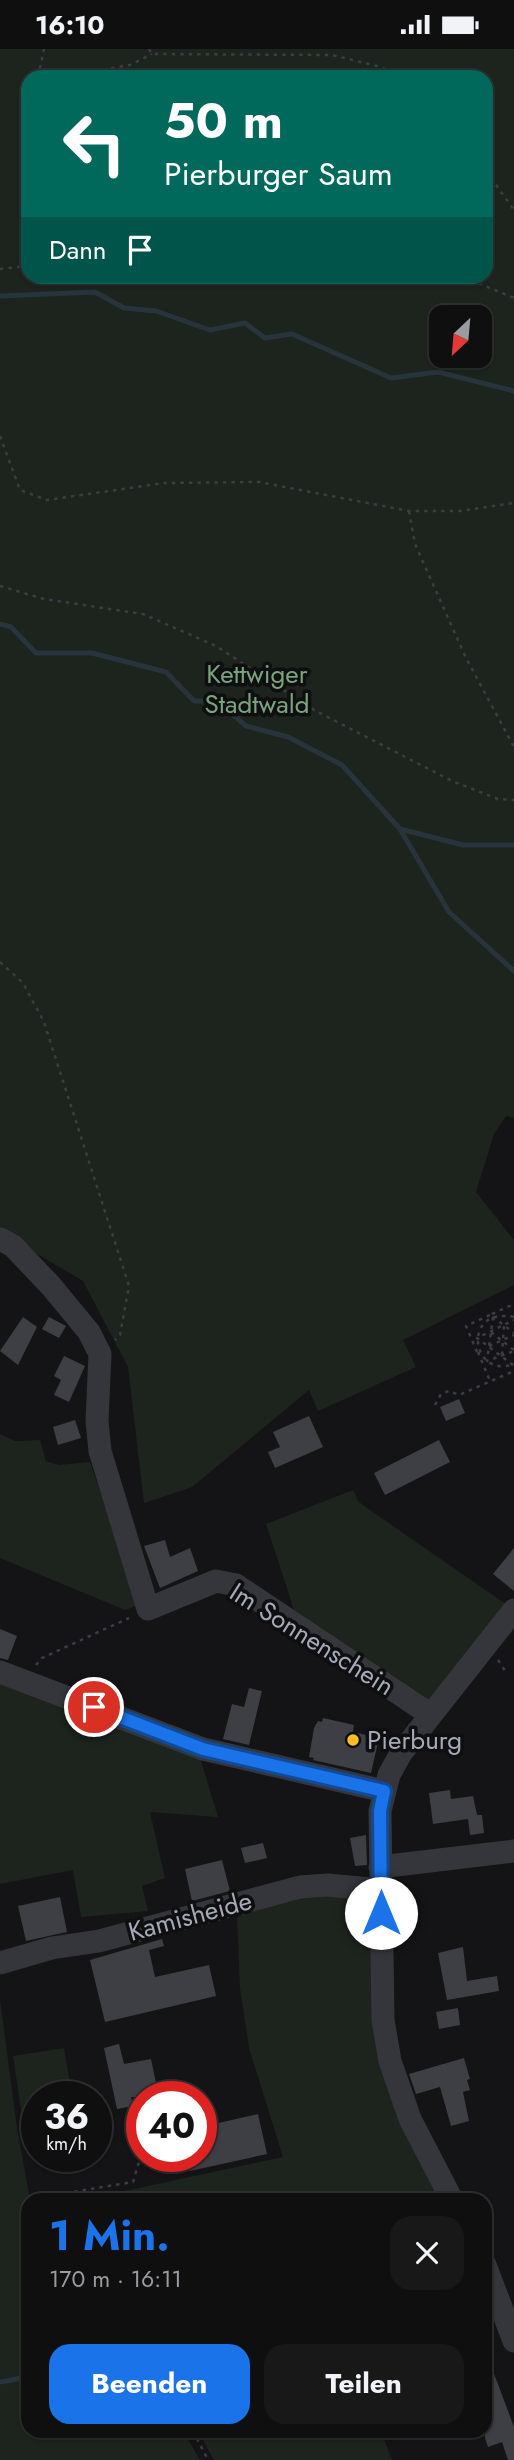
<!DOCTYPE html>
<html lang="de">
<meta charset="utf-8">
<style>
:root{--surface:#0f0f10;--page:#181819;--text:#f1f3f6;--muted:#9b9c9f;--line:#2f2f30;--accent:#1a73e8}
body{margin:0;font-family:Jost,sans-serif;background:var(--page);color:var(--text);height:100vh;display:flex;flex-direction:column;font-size:26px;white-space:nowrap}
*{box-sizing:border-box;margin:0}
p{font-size:23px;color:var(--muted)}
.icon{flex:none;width:38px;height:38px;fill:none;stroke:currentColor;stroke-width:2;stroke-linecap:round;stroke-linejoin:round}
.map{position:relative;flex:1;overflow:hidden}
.sheet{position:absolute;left:21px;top:2144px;width:471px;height:245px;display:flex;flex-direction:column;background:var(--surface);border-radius:21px;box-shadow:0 2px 5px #0004,0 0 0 2px var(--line)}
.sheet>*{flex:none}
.hud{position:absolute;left:21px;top:21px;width:472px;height:214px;border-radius:21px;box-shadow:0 2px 5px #0004,0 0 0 2px var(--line);background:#00695c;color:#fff;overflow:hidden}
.needle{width:46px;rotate:206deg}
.fabs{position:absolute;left:429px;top:256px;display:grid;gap:14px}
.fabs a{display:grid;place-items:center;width:63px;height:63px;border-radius:14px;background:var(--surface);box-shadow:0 2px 5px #0004,0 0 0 2px var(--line);font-size:35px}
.speed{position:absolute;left:21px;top:2032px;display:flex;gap:14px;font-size:35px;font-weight:700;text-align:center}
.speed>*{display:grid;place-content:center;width:91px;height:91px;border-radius:50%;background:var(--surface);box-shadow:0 2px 5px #0004,0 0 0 2px var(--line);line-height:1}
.speed small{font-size:18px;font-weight:400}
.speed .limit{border:10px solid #d22;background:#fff;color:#111}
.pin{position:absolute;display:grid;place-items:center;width:60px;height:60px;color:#fff;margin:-30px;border:4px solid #fff;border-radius:50%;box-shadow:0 2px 7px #0007}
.me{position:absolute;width:77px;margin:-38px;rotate:0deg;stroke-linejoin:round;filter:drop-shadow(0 0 5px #0008)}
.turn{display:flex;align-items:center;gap:24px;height:147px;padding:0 28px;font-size:32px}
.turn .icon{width:91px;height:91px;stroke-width:2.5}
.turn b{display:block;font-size:49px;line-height:60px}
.then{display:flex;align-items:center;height:66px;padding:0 28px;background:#0003;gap:14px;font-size:26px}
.round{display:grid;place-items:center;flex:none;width:74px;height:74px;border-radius:21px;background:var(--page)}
.summary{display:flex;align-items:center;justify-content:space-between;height:119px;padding:0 28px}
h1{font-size:42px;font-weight:700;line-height:52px;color:var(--accent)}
.button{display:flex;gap:14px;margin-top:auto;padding:14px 28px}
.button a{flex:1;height:80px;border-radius:21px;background:var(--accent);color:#fff;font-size:28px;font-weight:700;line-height:80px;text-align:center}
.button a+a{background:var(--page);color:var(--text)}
.status{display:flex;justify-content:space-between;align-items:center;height:49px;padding:0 35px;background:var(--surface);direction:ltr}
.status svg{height:19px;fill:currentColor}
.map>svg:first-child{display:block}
.green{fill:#1c241d;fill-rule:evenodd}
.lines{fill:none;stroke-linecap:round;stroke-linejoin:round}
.stream{stroke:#29333b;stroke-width:5}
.building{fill:#3e3f44}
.path{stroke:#3b3d43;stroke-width:2.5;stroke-dasharray:3.5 5;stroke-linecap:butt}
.minor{stroke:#35363c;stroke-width:23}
.route-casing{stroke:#114b97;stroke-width:18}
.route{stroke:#1a73e8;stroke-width:12}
.poi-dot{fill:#ffbd23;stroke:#0f0f11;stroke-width:2.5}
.labels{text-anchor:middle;stroke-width:7;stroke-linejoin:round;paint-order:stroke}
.park-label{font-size:26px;fill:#7aa47e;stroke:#0f0f11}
.street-label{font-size:26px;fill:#a5aab8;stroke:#0f0f11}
.poi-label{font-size:26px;fill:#a5aab8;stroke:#0f0f11;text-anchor:start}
</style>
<div class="status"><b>16:10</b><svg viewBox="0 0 49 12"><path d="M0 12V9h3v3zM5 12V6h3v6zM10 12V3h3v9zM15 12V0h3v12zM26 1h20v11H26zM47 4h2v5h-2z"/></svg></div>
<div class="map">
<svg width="514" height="2411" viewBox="0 0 514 2411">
<rect width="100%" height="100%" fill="#141416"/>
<path class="green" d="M0,0H514V1069L506,1067L494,1085L476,1143L514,1191V1236L403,1291L416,1318L318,1362L309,1341L192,1438L144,1454L128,1318L83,1232L0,1183ZM28,28H486V228H28ZM441,268H480V306H441Z
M0,1385L15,1392L40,1391L46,1412L59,1416L90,1413L139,1556L125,1561L0,1509Z
M353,1441L358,1452L367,1459L510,1558L431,1654L296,1567L266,1475Z
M0,1629L199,1705L218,1768L150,1763L165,1829L142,1837L148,1862L81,1868L73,1821L0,1835Z
M308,1842L361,1848L372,1856L374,1949L444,2151H83L283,2108L249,1999L240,1939L237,1869L250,1859Z
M0,1950L16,2072L30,2151H28V2382H183L200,2411H0Z
M64,1999L72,2047L37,2048V2105L28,2107L13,2007Z
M198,2382H381L392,2411H214Z"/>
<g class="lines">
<path class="stream" d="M0,247L95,243L124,259L156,262L210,281L245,274L265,289L292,285L391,329L438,323L514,342
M0,575L11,578L36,604H92L166,623L194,652H217L246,677L288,688L342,716L400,780L449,863L514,922
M400,780L463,796H514
M0,2333L28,2328"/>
</g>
<path class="building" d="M23,1268L37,1278L18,1316L0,1302Z
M49,1268L66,1277L59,1289L42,1280Z
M64,1307L85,1317L69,1353L54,1346L61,1331L54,1327Z
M459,1350L465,1364L446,1372L440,1358Z
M309,1367L323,1398L275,1419L268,1403L280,1398L273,1383Z
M75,1371L81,1389L58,1396L53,1378Z
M439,1391L450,1413L385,1446L374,1424Z
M165,1491L170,1508L190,1499L198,1522L160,1539L144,1497Z
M514,1499V1542L493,1525Z
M0,1580L17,1587L8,1611L0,1609Z
M249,1639L262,1642L249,1696L223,1690L232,1655L244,1658Z
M323,1669L354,1676L353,1683L379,1689L371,1724L313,1711L314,1709L309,1708L314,1679L318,1672L322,1673Z
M450,1741L451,1750L473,1747L477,1766H482L484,1784L470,1786L468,1770L433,1775L429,1744Z
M366,1786L367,1816L355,1817L350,1789Z
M263,1794L267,1809L245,1814L241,1799Z
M222,1811L230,1842L192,1852L185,1820Z
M60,1848L67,1883L26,1892L18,1857Z
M162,1890L164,1897L149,1901L155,1928L209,1916L216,1947L105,1973L90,1911Z
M463,1898L467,1932L497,1927L499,1942L447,1951L438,1904Z
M458,1959L460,1976L439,1980L436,1963Z
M119,1995L124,2015L151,2010L159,2048H131L133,2057L117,2060L104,1999Z
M464,2009L470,2030L467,2031L470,2041L463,2043L469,2072L451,2077L440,2038L416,2045L409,2025Z
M258,2065L267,2105L190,2122L187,2107H201V2078Z
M485,2306H487L514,2378V2411H508L502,2393L488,2398L485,2389Z"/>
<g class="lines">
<path class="path" d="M149,0L152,5L332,6L381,18L401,28
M38,28L44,0
M61,28L130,16L152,5
M486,122L514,161
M0,220L28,217
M463,228L514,249
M0,387L20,441L47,451L164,434L259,433L409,462H460L514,454
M409,462L415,495L466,609L514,698
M0,537L44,550L143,565L216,597L314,661L452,732L498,750L514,751
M0,913L23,934L44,973L129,1237L120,1286L115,1291
M492,1265L514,1255
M493,1268L487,1312L514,1302
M514,1268C461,1257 471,1331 514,1315
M491,1283L514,1301
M489,1297L514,1286
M477,1303L466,1277L492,1265L493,1268L514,1284
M478,1303L490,1332
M502,1306L504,1276
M513,1316L477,1289L514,1271
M435,1356L441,1345L449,1342L459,1346L514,1322
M498,1611L506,1623
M36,1616L42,1609L129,1569
M53,2151L54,2146L133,2133L142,2103
M193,2382L208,2411"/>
<path class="minor" d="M0,1190L13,1197L51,1237L89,1283L100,1305L97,1372L100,1402L148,1560L216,1532L236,1536L431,1666
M0,1623L203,1700L384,1742
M380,1818L514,1802
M0,1914L52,1899L99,1892L300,1838L327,1836L382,1841
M452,2151L410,2070L390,2012L383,1971L380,1762L389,1726L401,1704L514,1561
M485,2216L514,2292"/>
</g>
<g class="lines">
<defs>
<path id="route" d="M94,1658L203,1700L384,1742L380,1762L381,1864"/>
</defs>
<use href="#route" class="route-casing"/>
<use href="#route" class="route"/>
</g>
<circle class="poi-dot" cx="353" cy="1691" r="7"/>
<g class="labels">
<g class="park-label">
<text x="257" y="634">Kettwiger<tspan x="257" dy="30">Stadtwald</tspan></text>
</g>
<g class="street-label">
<text transform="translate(312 1590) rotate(32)" y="9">Im Sonnenschein</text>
<text transform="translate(190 1867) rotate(-15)" y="9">Kamisheide</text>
</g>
<g class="poi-label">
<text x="367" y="1700">Pierburg</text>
</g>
</g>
</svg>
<div class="fabs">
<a><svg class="needle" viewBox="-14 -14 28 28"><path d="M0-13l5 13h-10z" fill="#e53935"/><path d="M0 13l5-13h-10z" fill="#9b9c9f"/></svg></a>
</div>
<div class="speed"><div>36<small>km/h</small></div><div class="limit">40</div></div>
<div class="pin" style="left:94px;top:1658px;background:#d93025"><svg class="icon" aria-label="arrive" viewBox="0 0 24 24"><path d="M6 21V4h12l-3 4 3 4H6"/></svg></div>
<svg class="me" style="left:381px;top:1864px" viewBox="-20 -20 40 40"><circle r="19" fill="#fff"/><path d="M0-13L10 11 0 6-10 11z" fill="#1a73e8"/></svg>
<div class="hud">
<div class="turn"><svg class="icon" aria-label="left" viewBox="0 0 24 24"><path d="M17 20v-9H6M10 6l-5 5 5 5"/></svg><div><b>50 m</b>Pierburger Saum</div></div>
<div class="then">Dann<svg class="icon" aria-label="arrive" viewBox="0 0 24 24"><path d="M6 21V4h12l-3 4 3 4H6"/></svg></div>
</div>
<section class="sheet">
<div class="summary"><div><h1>1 Min.</h1><p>170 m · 16:11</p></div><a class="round"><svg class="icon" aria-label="close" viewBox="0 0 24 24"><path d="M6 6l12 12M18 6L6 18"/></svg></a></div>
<div class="button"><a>Beenden</a><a>Teilen</a></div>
</section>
</div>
